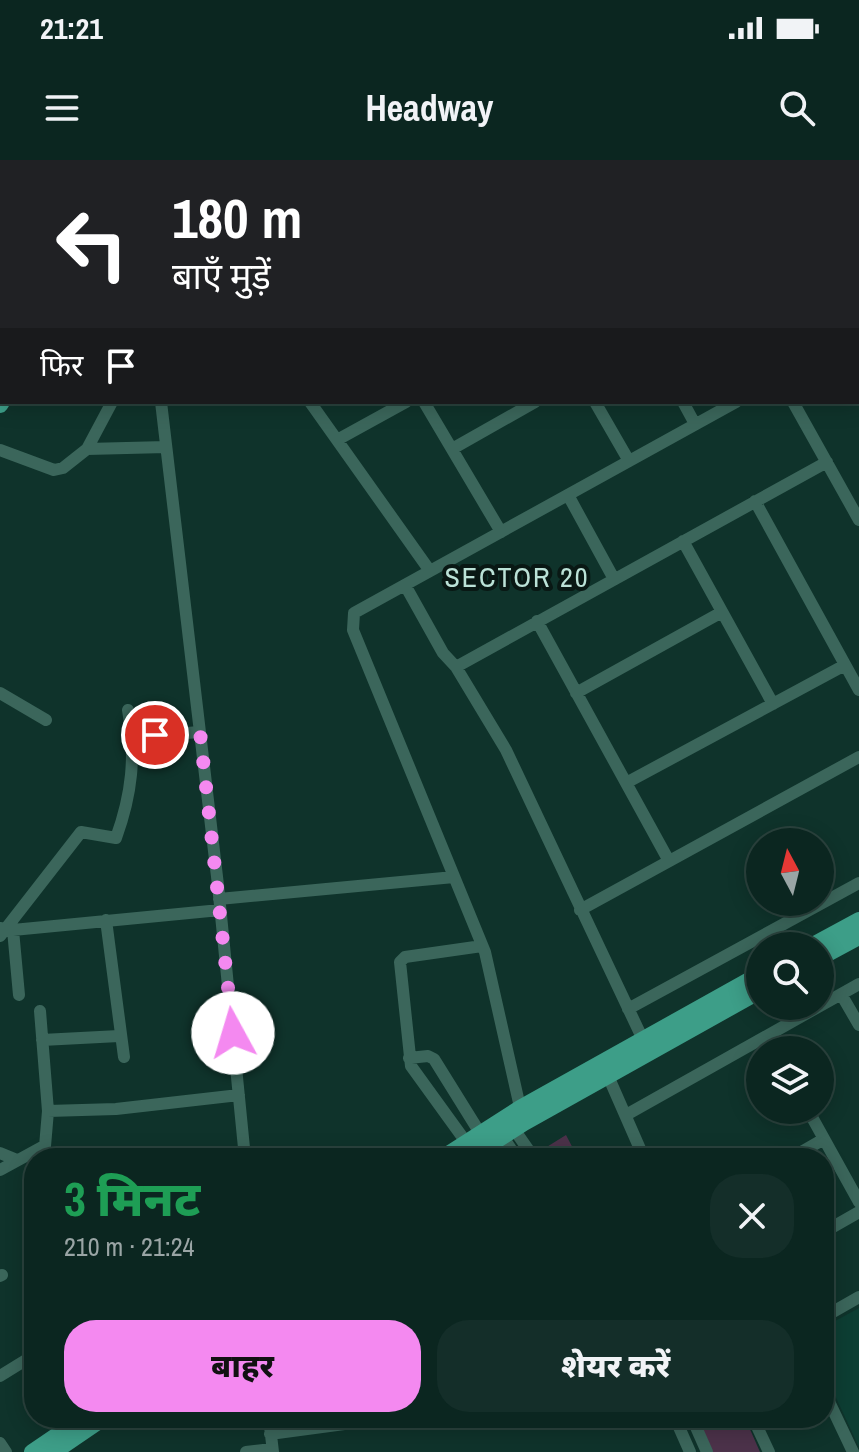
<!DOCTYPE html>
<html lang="hi">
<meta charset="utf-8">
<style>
:root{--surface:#0b2620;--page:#142e29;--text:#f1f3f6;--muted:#9aa5a5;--line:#2b433e;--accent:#f489f0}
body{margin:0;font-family:"Archivo Narrow","Noto Sans Devanagari",sans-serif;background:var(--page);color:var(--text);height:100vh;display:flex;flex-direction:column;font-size:30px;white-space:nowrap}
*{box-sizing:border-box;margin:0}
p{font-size:26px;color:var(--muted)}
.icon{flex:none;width:44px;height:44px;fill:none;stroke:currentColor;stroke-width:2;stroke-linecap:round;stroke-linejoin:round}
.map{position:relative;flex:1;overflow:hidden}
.panel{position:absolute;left:24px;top:988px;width:810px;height:280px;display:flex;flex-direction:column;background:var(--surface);border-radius:32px;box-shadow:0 4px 20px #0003,0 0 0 2px var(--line)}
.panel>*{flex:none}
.top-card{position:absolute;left:0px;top:0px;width:860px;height:244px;box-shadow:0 4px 20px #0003,0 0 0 2px var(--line);background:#202124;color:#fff;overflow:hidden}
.needle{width:52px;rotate:353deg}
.controls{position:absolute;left:746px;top:668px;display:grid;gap:16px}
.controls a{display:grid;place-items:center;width:88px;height:88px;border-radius:50%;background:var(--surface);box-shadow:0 4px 20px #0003,0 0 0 2px var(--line);font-size:40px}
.pin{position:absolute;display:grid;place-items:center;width:68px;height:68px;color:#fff;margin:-34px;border:4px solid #fff;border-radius:50%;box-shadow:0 2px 8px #0007}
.me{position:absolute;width:88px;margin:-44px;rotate:354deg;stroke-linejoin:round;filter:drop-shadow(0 0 6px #0008)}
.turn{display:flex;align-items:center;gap:28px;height:168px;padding:0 40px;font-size:36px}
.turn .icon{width:104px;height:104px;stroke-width:2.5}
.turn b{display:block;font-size:56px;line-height:68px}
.then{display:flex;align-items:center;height:76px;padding:0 40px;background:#0003;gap:16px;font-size:30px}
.round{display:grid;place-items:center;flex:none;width:84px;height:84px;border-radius:32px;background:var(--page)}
.overview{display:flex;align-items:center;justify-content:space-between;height:136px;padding:0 40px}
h1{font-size:48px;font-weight:800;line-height:60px;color:#1e9e55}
.button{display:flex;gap:16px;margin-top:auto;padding:16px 40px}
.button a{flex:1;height:92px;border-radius:32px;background:var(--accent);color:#111;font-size:32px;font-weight:800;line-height:92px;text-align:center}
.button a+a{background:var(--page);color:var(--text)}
.status{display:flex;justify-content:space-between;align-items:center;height:56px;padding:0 40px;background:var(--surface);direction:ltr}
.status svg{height:22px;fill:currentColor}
header{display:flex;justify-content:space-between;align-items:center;height:104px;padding:0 40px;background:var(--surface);font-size:36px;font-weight:800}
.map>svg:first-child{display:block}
.built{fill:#0d3e33}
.green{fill:#4c324a}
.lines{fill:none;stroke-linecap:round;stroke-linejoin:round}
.minor{stroke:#3b665b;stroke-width:12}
.major{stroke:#3d9e88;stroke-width:16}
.highway{stroke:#39b59a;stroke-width:18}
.route{stroke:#f489f0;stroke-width:14;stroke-dasharray:0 25.2}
.labels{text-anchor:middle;stroke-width:8;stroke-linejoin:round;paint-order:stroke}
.quarter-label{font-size:28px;letter-spacing:2px;fill:#bbe2d7;stroke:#091814}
</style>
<div class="status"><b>21:21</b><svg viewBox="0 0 49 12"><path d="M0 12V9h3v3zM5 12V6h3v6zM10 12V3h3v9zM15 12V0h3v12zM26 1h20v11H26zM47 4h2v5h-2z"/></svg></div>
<header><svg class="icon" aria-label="menu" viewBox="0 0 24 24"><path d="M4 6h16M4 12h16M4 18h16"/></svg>Headway<svg class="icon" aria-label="search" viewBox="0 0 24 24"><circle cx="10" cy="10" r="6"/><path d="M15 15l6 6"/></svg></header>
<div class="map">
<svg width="859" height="1292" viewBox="0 0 859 1292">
<rect width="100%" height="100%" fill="#0f332b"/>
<path class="built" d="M859,1148V1287L824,1212V1167Z"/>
<path class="green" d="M566,975L578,998H540L537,993Z
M696,1258H745L760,1292H712Z"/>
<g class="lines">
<path class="minor" d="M580,0L583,2
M829,0L831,2
M223,2L224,0
M382,2L383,0
M858,55L859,57
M858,174H859
M161,242L218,725L245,998
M310,242L430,411
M424,242L501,372
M595,242L629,301
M683,242L695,264
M793,242L859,360
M337,280L406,242
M87,289L112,242
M452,289L535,242
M0,290L54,310L63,308L87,289L166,287
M568,335L614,419
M755,341L859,530
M683,381L773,544
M405,425L443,493L456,507L506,590L646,886
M537,461L669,701
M456,507L827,302
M0,533L46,560
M576,533L722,452
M133,577L200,572
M626,623L845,505
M219,739L454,717
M580,750L859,597
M106,760L124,897
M0,768L13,770L220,750
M13,770L19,835
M0,776L81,672L116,678C132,634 136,596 128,550
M841,834L859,865
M628,849L859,723
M40,851L48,951L44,998
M42,880L119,876
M409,898L428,896L434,899L480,973
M605,909L644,998
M808,950L859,1042
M48,951L116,949L239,935
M626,955L859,824
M522,956L485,792L353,470L354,453L736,242
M509,962L534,998
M499,971L517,998
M466,982L411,906L400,802L405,797L482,786
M0,993L17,1000
M791,998L824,979
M0,1010L44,986
M824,1072L859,1052
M0,1116L2,1115
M824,1157L859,1137
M0,1216L34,1195
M824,1231L853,1292
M269,1258L273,1292
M675,1258L690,1292
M692,1258L707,1292
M753,1258L769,1292
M270,1274L389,1258
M0,1283L6,1292
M246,1292L272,1289"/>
<path class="major" d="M0,214L2,211
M0,245L2,242
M811,786L859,760
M820,798L859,777
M442,998L520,948L760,814
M469,998L524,963L760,831
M32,1292L82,1258
M54,1292L104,1258"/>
<path class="highway" d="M139,2L141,0
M158,2L160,0
M0,164H2
M0,193H2"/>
</g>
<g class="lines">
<path class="route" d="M155,575L200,572L233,873"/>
</g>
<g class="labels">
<g class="quarter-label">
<text x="517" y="427">SECTOR 20</text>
</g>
</g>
</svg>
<div class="controls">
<a><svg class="needle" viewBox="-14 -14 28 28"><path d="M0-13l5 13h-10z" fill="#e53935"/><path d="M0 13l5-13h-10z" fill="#9aa5a5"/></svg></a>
<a><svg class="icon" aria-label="search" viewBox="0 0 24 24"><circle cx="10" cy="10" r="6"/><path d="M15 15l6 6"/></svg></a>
<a><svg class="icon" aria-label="layers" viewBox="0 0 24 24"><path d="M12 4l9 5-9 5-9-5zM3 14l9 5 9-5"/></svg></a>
</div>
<div class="pin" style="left:155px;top:575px;background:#d93025"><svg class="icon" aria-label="arrive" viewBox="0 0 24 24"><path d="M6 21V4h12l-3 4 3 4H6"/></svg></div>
<svg class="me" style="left:233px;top:873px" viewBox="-20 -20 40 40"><circle r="19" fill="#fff"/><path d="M0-13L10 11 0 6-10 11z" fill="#f489f0"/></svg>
<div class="top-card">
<div class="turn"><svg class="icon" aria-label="left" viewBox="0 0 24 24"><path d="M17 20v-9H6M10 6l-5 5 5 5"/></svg><div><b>180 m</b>बाएँ मुड़ें</div></div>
<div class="then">फिर<svg class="icon" aria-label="arrive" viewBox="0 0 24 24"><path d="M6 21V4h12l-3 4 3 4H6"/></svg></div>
</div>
<section class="panel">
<div class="overview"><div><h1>3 मिनट</h1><p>210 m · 21:24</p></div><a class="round"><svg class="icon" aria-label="close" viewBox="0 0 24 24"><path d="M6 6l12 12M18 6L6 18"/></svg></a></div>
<div class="button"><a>बाहर</a><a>शेयर करें</a></div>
</section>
</div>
